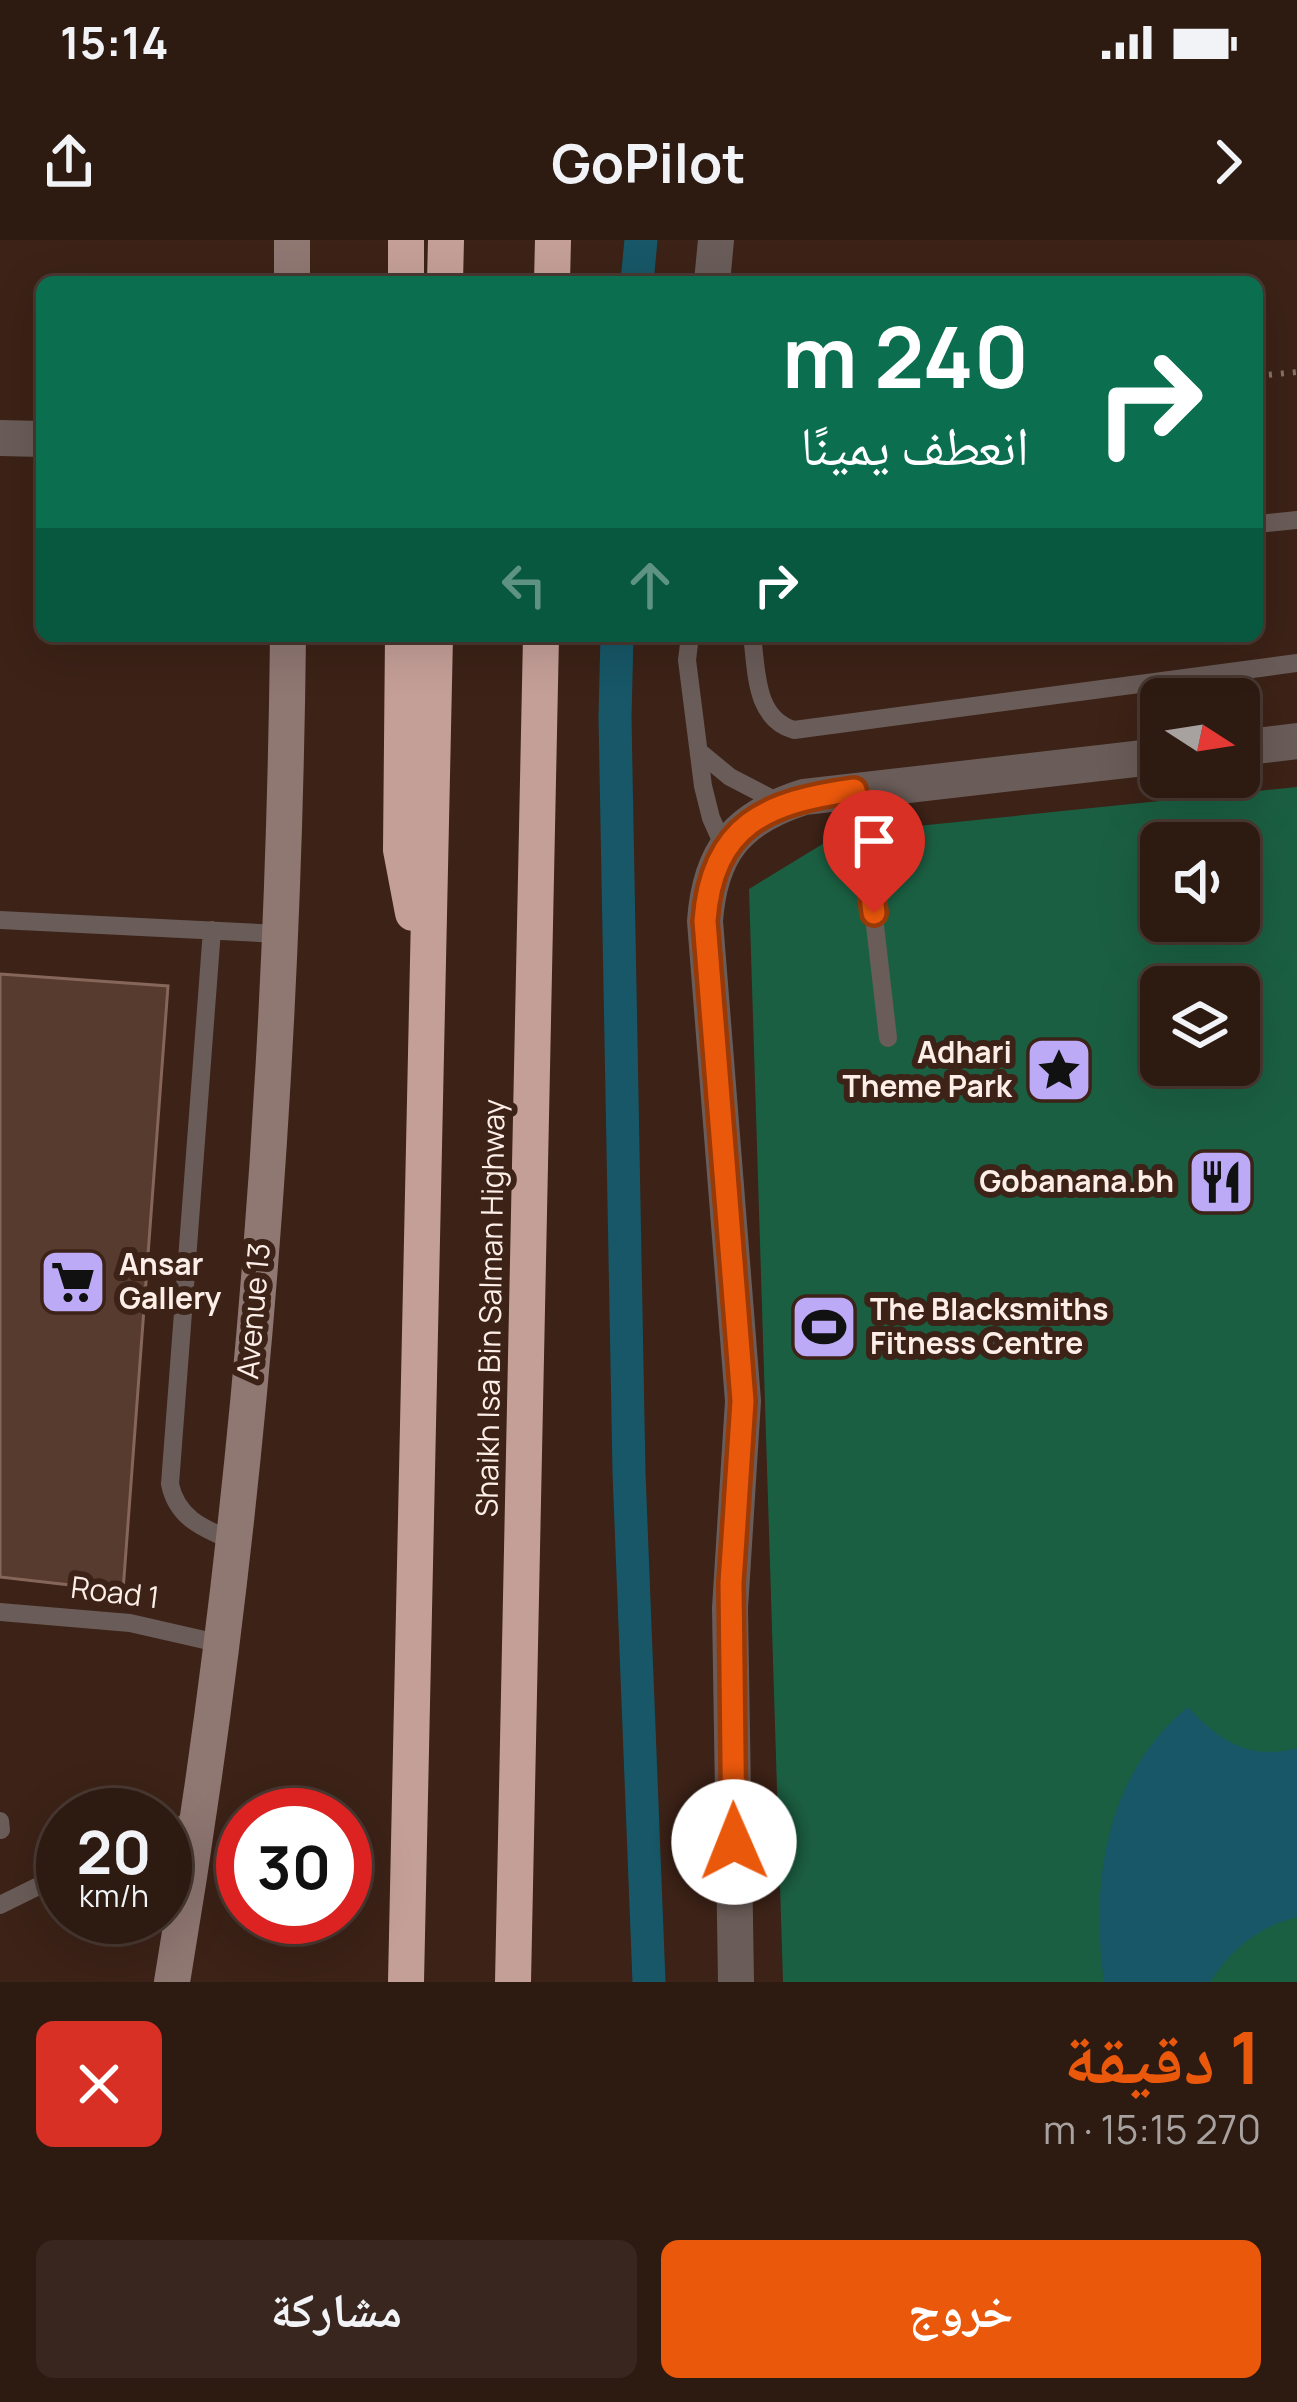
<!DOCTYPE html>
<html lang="ar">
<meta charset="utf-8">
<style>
:root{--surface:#2d1a11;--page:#39271f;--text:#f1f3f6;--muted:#a7a19f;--line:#483831;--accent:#ea580c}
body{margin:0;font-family:Manrope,"Noto Naskh Arabic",sans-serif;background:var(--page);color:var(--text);direction:rtl;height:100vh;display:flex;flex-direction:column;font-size:45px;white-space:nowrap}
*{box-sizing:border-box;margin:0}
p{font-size:39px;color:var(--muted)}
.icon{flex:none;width:66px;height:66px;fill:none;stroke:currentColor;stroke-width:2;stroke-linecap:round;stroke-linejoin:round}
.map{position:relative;height:1742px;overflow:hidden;direction:ltr}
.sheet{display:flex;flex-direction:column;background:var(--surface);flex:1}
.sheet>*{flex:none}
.hud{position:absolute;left:36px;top:36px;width:1227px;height:366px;border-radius:18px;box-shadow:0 12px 48px #0002,0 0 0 3px var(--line);direction:rtl;background:#0b6e4f;color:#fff;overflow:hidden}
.needle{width:78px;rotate:102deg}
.controls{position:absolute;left:1140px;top:438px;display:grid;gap:24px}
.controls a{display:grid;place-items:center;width:120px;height:120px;border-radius:18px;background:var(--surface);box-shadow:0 12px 48px #0002,0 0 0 3px var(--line);font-size:60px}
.speed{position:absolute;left:36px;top:1548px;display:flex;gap:24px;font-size:60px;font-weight:700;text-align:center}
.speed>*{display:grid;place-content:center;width:156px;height:156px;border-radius:50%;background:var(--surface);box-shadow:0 12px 48px #0002,0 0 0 3px var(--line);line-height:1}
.speed small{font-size:30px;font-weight:400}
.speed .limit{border:18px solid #d22;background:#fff;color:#111}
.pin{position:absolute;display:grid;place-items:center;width:102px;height:102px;color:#fff;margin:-123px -51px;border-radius:50% 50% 50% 0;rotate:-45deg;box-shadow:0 0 12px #0007}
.pin .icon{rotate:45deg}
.me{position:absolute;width:132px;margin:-66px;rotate:359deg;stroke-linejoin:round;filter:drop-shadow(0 0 9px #0008)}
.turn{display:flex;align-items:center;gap:42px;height:252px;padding:0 36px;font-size:54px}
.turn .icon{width:156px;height:156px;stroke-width:2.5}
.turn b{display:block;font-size:84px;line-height:102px}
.lanes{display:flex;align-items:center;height:114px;padding:0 36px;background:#0003;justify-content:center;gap:60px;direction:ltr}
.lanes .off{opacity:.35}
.round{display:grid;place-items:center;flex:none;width:126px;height:126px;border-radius:18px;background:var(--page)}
.head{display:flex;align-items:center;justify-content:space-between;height:204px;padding:0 36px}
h1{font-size:72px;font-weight:700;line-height:90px;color:var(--accent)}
.cta{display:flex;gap:24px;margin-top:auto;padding:24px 36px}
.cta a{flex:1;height:138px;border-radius:18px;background:var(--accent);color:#fff;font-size:48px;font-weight:700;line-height:138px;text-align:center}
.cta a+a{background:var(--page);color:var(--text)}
.status{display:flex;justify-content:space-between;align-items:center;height:84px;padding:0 60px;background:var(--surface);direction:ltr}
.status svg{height:33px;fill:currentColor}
header{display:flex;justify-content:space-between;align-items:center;height:156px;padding:0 36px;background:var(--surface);font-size:54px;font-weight:700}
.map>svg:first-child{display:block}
.green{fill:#1b5f42;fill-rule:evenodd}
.water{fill:#175767}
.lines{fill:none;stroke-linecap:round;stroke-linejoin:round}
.canal{stroke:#175767;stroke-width:33}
.building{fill:#573b2f;stroke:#856659;stroke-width:3}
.path{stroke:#877269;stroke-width:6;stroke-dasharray:3 9;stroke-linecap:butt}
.lane{stroke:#6a5c58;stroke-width:18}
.street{stroke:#6a5c58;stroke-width:36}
.secondary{stroke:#8f7772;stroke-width:36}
.highway{stroke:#c49f98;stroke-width:36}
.route-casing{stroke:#983908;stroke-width:30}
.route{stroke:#ea580c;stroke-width:21}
.labels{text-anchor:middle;stroke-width:12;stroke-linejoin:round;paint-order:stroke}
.poi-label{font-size:30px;font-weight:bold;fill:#fdeee8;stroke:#3c2217;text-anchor:end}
.street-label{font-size:30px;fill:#fdeee8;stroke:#3c2217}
</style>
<div class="status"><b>15:14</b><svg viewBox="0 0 49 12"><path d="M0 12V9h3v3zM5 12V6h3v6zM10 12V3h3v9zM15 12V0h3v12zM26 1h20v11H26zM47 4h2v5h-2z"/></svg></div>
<header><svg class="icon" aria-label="forward" viewBox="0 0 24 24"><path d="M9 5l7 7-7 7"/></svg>GoPilot<svg class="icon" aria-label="share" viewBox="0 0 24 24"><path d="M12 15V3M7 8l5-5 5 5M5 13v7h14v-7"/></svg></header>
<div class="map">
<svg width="1297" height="1742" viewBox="0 0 1297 1742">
<rect width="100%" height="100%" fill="#3c2217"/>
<path class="green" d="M1297,547V1742H783L749,649L839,594ZM1161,603H1239V681H1161ZM1161,747H1239V825H1161Z"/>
<path class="water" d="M1188,1467C1219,1501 1250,1521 1297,1508V1677C1260,1686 1230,1710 1210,1742H1104C1090,1642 1106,1534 1188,1467Z"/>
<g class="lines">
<path class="canal" d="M637,42L641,0
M617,396L615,477L629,1233L649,1742"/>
</g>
<path class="building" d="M0,734L168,746L123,1351L0,1337Z"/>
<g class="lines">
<path class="path" d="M1257,136L1297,132"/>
<path class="lane" d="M1257,284L1297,280
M690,396L687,420L703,546L711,578L724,607
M752,396C757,430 754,478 794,490L1297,423
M702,514L730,537L782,564
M854,550L864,590L888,798
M0,680L280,694
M212,690L170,1244C177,1279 205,1289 235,1302
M0,1372L130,1383L222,1404
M0,1581L1,1590
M165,1591L200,1577
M0,1665L63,1634"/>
<path class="street" d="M712,42L716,0
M0,198L42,199
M1239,508L1297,501
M736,1742L730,1368L743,1161L705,681C710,612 737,578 804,557L1161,516"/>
<path class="secondary" d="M292,42V0
M172,1742C247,1298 283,846 288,396"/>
<path class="highway" d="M406,42V0
M445,42L446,0
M552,42L553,0
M403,396L401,610L413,673
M406,1742L435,396
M513,1742L541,396"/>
</g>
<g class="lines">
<defs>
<path id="route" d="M734,1602L731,1343L743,1161L705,681C712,584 767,562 854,550L864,590L874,673"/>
</defs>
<use href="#route" class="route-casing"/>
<use href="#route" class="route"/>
</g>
<defs>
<symbol id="sight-square" viewBox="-11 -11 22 22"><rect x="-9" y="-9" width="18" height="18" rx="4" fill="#bcaaf6" stroke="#3c2217"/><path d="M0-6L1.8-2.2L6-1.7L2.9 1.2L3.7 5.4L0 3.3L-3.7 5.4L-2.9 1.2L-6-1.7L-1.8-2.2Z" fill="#111"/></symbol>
<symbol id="restaurant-square" viewBox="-11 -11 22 22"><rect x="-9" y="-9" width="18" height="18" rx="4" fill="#bcaaf6" stroke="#3c2217"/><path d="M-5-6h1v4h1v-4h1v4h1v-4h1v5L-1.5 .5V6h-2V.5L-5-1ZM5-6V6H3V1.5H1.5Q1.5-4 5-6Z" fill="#111"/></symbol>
<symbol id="supermarket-square" viewBox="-11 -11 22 22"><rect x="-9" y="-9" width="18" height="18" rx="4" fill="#bcaaf6" stroke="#3c2217"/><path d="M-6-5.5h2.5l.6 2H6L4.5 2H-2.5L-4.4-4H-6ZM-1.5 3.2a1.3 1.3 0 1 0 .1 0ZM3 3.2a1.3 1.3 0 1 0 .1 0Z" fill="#111"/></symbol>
<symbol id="stadium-square" viewBox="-11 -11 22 22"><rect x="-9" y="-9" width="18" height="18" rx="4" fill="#bcaaf6" stroke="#3c2217"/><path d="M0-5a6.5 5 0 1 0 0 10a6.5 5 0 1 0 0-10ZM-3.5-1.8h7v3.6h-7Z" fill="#111"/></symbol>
</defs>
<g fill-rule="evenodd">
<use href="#sight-square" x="1021" y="792" width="76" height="76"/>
<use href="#restaurant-square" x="1183" y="904" width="76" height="76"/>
<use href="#supermarket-square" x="35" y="1004" width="76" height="76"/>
<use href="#stadium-square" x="786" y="1049" width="76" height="76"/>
</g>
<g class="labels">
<g class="poi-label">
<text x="1012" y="823">Adhari<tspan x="1012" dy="34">Theme Park</tspan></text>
<text x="1174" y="952">Gobanana.bh</text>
<text x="119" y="1035" text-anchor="start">Ansar<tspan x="119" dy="34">Gallery</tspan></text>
<text x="870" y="1080" text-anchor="start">The Blacksmiths<tspan x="870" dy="34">Fitness Centre</tspan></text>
</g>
<g class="street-label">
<text transform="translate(491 1068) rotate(-89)" y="10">Shaikh Isa Bin Salman Highway</text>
<text transform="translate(254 1071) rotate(-85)" y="10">Avenue 13</text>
<text transform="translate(115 1353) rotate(7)" y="10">Road 1</text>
</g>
</g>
</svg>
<div class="controls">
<a><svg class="needle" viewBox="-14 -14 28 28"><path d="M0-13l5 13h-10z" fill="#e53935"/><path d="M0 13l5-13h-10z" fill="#a7a19f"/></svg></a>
<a><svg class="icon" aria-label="sound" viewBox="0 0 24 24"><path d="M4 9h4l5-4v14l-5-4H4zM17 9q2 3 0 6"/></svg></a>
<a><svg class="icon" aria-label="layers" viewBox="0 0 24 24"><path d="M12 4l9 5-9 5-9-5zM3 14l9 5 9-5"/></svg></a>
</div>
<div class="speed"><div>20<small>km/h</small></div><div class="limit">30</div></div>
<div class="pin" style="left:874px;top:673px;background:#d93025"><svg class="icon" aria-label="arrive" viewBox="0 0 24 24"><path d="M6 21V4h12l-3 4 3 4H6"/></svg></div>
<svg class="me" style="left:734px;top:1602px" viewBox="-20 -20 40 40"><circle r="19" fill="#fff"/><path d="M0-13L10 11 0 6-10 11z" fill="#ea580c"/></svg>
<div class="hud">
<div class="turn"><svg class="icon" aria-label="right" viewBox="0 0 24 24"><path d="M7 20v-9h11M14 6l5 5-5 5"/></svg><div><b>240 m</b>انعطف يمينًا</div></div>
<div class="lanes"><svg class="icon off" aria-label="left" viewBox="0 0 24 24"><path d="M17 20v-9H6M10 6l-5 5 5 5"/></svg><svg class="icon off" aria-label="ahead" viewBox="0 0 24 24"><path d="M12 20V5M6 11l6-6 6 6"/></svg><svg class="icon" aria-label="right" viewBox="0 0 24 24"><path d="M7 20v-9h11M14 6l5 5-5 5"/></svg></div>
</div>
</div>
<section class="sheet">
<div class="head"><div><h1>1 دقيقة</h1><p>270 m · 15:15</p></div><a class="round" style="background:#d93025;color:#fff"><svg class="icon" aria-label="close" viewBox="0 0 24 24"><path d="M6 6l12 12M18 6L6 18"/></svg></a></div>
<div class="cta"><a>خروج</a><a>مشاركة</a></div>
</section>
